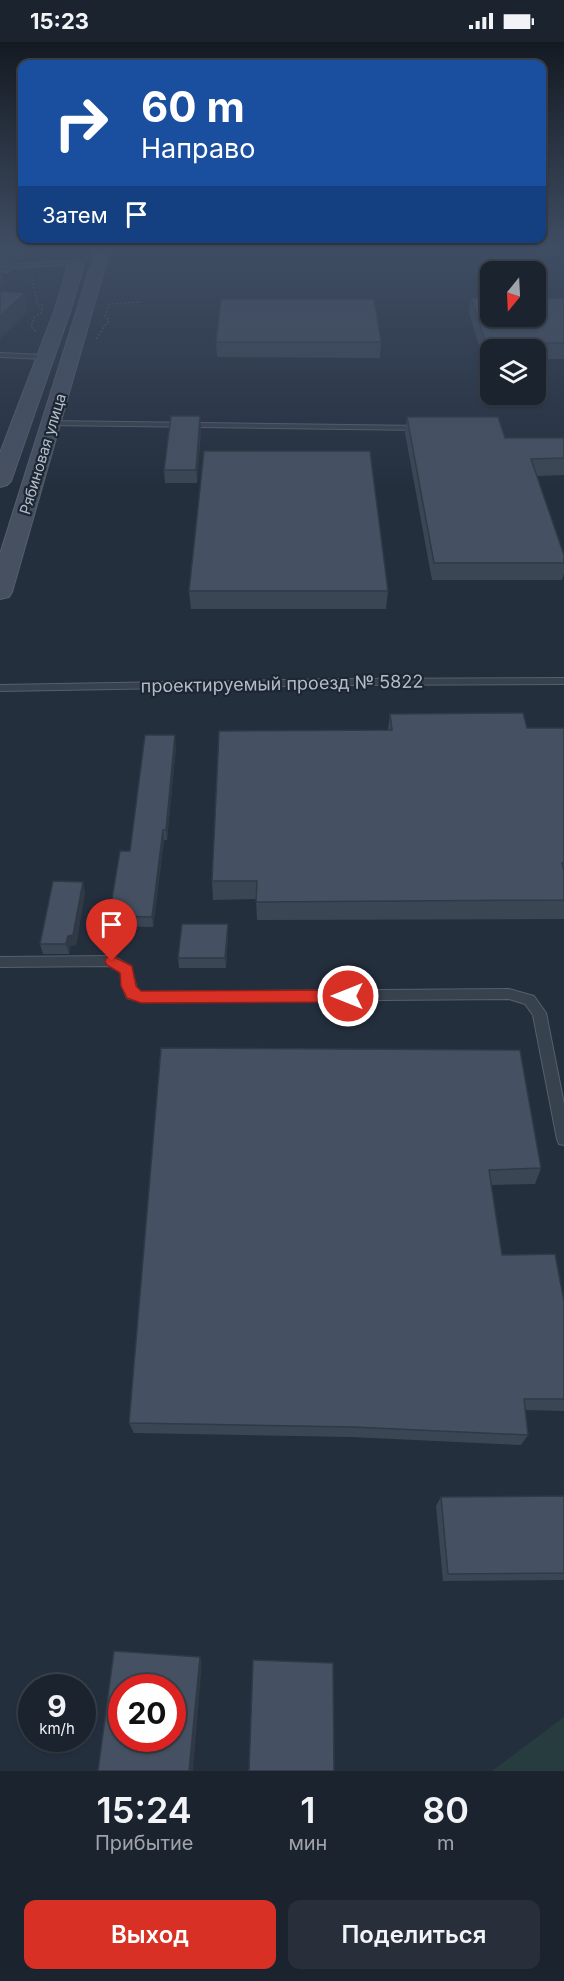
<!DOCTYPE html>
<html lang="ru">
<meta charset="utf-8">
<style>
:root{--surface:#1b232e;--page:#282f3a;--text:#f1f3f6;--muted:#a0a4aa;--line:#39404a;--accent:#d93025}
body{margin:0;font-family:Inter,sans-serif;background:var(--page);color:var(--text);height:100vh;display:flex;flex-direction:column;font-size:22px;white-space:nowrap}
*{box-sizing:border-box;margin:0}
p{font-size:20px;color:var(--muted)}
.icon{flex:none;width:33px;height:33px;fill:none;stroke:currentColor;stroke-width:2;stroke-linecap:round;stroke-linejoin:round}
.map{position:relative;height:1729px;overflow:hidden}
.sheet{display:flex;flex-direction:column;background:var(--surface);flex:1}
.sheet>*{flex:none}
.top-card{position:absolute;left:18px;top:18px;width:528px;height:183px;border-radius:12px;box-shadow:0 2px 4px #0004,0 0 0 2px var(--line);background:#1a4fa0;color:#fff;overflow:hidden}
.needle{width:39px;rotate:198deg}
.buttons{position:absolute;left:480px;top:219px;display:grid;gap:12px}
.buttons a{display:grid;place-items:center;width:66px;height:66px;border-radius:12px;background:var(--surface);box-shadow:0 2px 4px #0004,0 0 0 2px var(--line);font-size:30px}
.speed{position:absolute;left:18px;top:1632px;display:flex;gap:12px;font-size:30px;font-weight:700;text-align:center}
.speed>*{display:grid;place-content:center;width:78px;height:78px;border-radius:50%;background:var(--surface);box-shadow:0 2px 4px #0004,0 0 0 2px var(--line);line-height:1}
.speed small{font-size:15px;font-weight:400}
.speed .limit{border:9px solid #d22;background:#fff;color:#111}
.pin{position:absolute;display:grid;place-items:center;width:51px;height:51px;color:#fff;margin:-62px -26px;border-radius:50% 50% 50% 0;rotate:-45deg;box-shadow:0 0 6px #0007}
.pin .icon{rotate:45deg}
.me{position:absolute;width:66px;margin:-33px;rotate:270deg;stroke-linejoin:round;filter:drop-shadow(0 0 4px #0008)}
.turn{display:flex;align-items:center;gap:21px;height:126px;padding:0 24px;font-size:27px}
.turn .icon{width:78px;height:78px;stroke-width:2.5}
.turn b{display:block;font-size:42px;line-height:51px}
.then{display:flex;align-items:center;height:57px;padding:0 24px;background:#0003;gap:12px;font-size:22px}
.eta{display:flex;justify-content:space-evenly;align-items:center;height:102px;text-align:center}
.eta b{font-size:36px;font-weight:600;line-height:42px}
.primary-button{display:flex;gap:12px;margin-top:auto;padding:12px 24px}
.primary-button a{flex:1;height:69px;border-radius:12px;background:var(--accent);color:#fff;font-size:24px;font-weight:600;line-height:69px;text-align:center}
.primary-button a+a{background:var(--page);color:var(--text)}
.status{display:flex;justify-content:space-between;align-items:center;height:42px;padding:0 30px;background:var(--surface);direction:ltr}
.status svg{height:16px;fill:currentColor}
.map>svg:first-child{display:block}
.green{fill:#263c3f}
.lines{fill:none;stroke-linecap:round;stroke-linejoin:round}
.lane-casing{stroke:#565f6c;stroke-width:2}
.secondary-casing{stroke:#565f6c;stroke-width:2}
.path{stroke:#44595c;stroke-width:1.5;stroke-dasharray:2 2;stroke-linecap:butt}
.lane{fill:#38414e;fill-rule:evenodd}
.secondary{fill:#465061;fill-rule:evenodd}
.wall{fill:#3b4654}
.shaded-wall{fill:#303945}
.building{fill:#455162;stroke:#303945;stroke-width:1.5;fill-rule:evenodd}
.route{fill:#d93025;stroke:#8d1f18;stroke-width:1.5}
.labels{text-anchor:middle;stroke-width:4.5;stroke-linejoin:round;paint-order:stroke}
.far-street-label{font-size:15px;fill:#b4bcc9;stroke:#1d2633}
.street-label{font-size:18px;fill:#b4bcc9;stroke:#1d2633}
</style>
<div class="status"><b>15:23</b><svg viewBox="0 0 49 12"><path d="M0 12V9h3v3zM5 12V6h3v6zM10 12V3h3v9zM15 12V0h3v12zM26 1h20v11H26zM47 4h2v5h-2z"/></svg></div>
<div class="map">
<svg width="564" height="1729" viewBox="0 0 564 1729">
<rect width="100%" height="100%" fill="#242f3e"/>
<path class="green" d="M564,1675V1729H492Z"/>
<g class="lines">
<defs>
<path id="lane" d="M207,204H234L231,206Z
M76,219L78,222L13,226L7,230L0,229V225L6,226L12,222Z
M0,311L45,313L48,315L45,317L0,315Z
M49,379L422,384L426,386L422,388L52,383L48,381Z
M564,636V642L346,643L0,649V643L346,637Z
M113,914L131,924L137,948L141,950L509,947L534,954L546,971L564,1062V1103L559,1102L557,1097L533,973L525,962L509,957L141,960L127,956L122,944L121,930L111,924L0,925V915Z"/>
<path id="secondary" d="M97,204H111L12,550L9,555L0,557V512Z
M76,218L84,223L71,267L11,439L7,443L0,445V411L55,267L68,223Z"/>
</defs>
<use href="#lane" class="lane-casing"/>
<use href="#secondary" class="secondary-casing"/>
<path class="path" d="M32,233C32,243 37,250 37,263L42,264
M36,289L31,285L34,275L41,271L43,261
M96,297L109,278L105,274L109,262L141,260"/>
<use href="#lane" class="lane"/>
<use href="#secondary" class="secondary"/>
</g>
<path class="wall" d="M0,204H16L18,217L5,224L0,223Z
M471,256H564V317H536V308H490V317H483L469,271Z
M216,300H381L380,316L217,315Z
M407,375L505,396H564V433L537,434L564,513V531L562,538H432L405,391Z
M201,387L197,441H165L164,428Z
M189,549H388L386,567H191Z
M390,672L527,686H564V877L257,878L256,857L213,858L212,839L388,688Z
M176,704L167,798H164L153,885L111,884L109,874L130,809Z
M85,850L76,903L70,904L69,912H43L40,902Z
M228,892L226,926H179L178,916Z
M161,1006L541,1126L535,1142L491,1143L502,1213L564,1259V1369L525,1368L528,1393L521,1403L351,1395L134,1391L129,1381Z
M564,1454V1538L443,1539L436,1464L441,1455Z"/>
<path class="shaded-wall" d="M6,204H16L18,217L5,224L2,206Z
M1,224L4,242L0,246V225Z
M25,251L28,269L0,297V274Z
M200,374L201,387L197,441L196,428Z
M175,693L176,704L167,798L166,788Z
M163,788L164,798L153,885L152,875Z
M83,840L85,850L76,903L70,904L69,912L66,902L68,894Z
M228,882V892L226,926L225,916Z
M200,1615L202,1620L193,1729H189Z"/>
<path class="building" d="M0,249L25,251L0,274Z
M471,256H490V274H536V256H564V301H486Z
M221,257H374L381,300H216Z
M171,374H200L196,428H164Z
M407,375H498L505,396H564V416L531,417L564,513V521H434Z
M204,409H370L388,549H189Z
M523,671L527,686H564V821H562L564,829V858L256,860L257,839H212L219,689L392,688L390,672Z
M145,693H175L166,788H163L152,875L109,874L120,809H130Z
M53,839L83,840L73,893L68,894L66,902H40Z
M182,882H228L225,916H178Z
M161,1006L520,1008L541,1126L489,1128L502,1213L555,1212L564,1259V1357H524L528,1393L353,1385L129,1381Z
M564,1454V1531L448,1532L441,1455Z
M114,1609L200,1615L189,1729H98ZM122,1646H172V1696H122Z
M253,1618L333,1621L334,1729H249Z"/>
<linearGradient id="sky" x2="0" y2="1"><stop stop-color="#141a22"/><stop offset="0.46" stop-color="#3f4d63"/><stop offset="1" stop-color="#3f4d63" stop-opacity="0"/></linearGradient>
<rect width="564" height="446" fill="url(#sky)"/>
<path class="route" d="M112,914L132,924L136,944L141,949L348,948L353,949L355,954L353,958L348,960L141,961L127,956L121,944L120,931L107,923L105,919L107,915Z"/>
<g class="labels">
<g class="far-street-label">
<text transform="translate(43 412) rotate(-73)" y="5">Рябиновая улица</text>
</g>
<g class="street-label">
<text transform="translate(282 642) rotate(-1)" y="6">проектируемый проезд № 5822</text>
</g>
</g>
</svg>
<div class="buttons">
<a><svg class="needle" viewBox="-14 -14 28 28"><path d="M0-13l5 13h-10z" fill="#e53935"/><path d="M0 13l5-13h-10z" fill="#a0a4aa"/></svg></a>
<a><svg class="icon" aria-label="layers" viewBox="0 0 24 24"><path d="M12 4l9 5-9 5-9-5zM3 14l9 5 9-5"/></svg></a>
</div>
<div class="speed"><div>9<small>km/h</small></div><div class="limit">20</div></div>
<div class="pin" style="left:112px;top:919px;background:#d93025"><svg class="icon" aria-label="arrive" viewBox="0 0 24 24"><path d="M6 21V4h12l-3 4 3 4H6"/></svg></div>
<svg class="me" style="left:348px;top:954px" viewBox="-20 -20 40 40"><circle r="17" fill="#d93025" stroke="#fff" stroke-width="3"/><path d="M0-11L8 9 0 5-8 9z" fill="#fff"/></svg>
<div class="top-card">
<div class="turn"><svg class="icon" aria-label="right" viewBox="0 0 24 24"><path d="M7 20v-9h11M14 6l5 5-5 5"/></svg><div><b>60 m</b>Направо</div></div>
<div class="then">Затем<svg class="icon" aria-label="arrive" viewBox="0 0 24 24"><path d="M6 21V4h12l-3 4 3 4H6"/></svg></div>
</div>
</div>
<section class="sheet">
<div class="eta">
<div><b>15:24</b><p>Прибытие</p></div>
<div><b>1</b><p>мин</p></div>
<div><b>80</b><p>m</p></div>
</div>
<div class="primary-button"><a>Выход</a><a>Поделиться</a></div>
</section>
